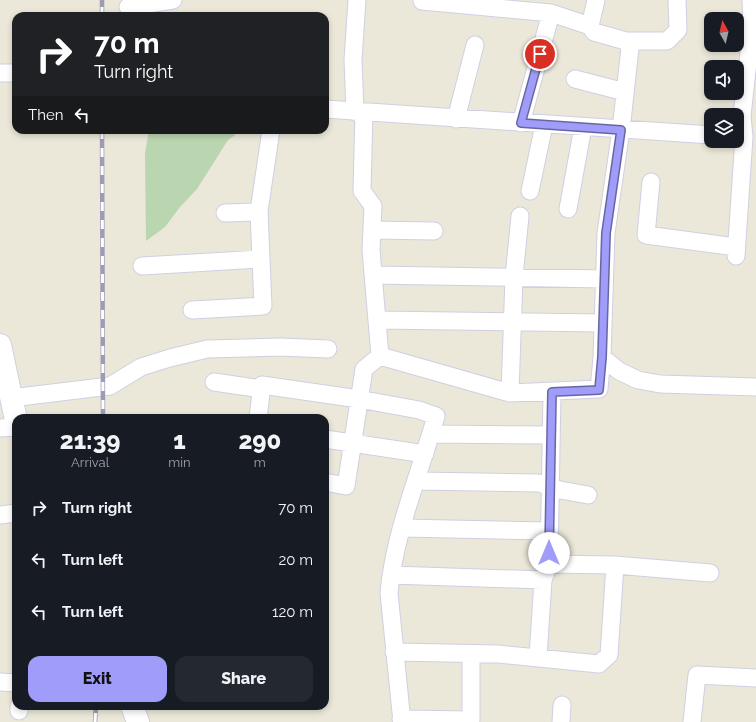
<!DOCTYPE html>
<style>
:root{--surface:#171b24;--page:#242831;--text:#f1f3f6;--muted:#9ea1a6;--accent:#a09dfa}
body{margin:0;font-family:Raleway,sans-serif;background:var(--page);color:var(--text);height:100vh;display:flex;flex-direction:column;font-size:15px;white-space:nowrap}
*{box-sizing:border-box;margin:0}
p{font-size:13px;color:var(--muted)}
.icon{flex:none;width:22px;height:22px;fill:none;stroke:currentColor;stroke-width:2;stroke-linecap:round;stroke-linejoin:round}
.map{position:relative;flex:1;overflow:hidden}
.side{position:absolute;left:12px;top:414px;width:317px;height:296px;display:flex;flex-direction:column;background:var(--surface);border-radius:12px;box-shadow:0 2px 6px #0003}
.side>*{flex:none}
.top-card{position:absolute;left:12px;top:12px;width:317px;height:122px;border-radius:12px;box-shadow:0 2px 6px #0003;background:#202124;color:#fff;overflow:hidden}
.needle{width:26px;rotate:352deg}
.fabs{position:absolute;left:704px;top:12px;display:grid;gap:8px}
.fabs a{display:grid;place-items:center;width:40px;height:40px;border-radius:8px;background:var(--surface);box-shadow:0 2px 6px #0003;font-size:20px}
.pin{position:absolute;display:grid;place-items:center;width:34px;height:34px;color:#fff;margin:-17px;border:2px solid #fff;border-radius:50%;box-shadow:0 1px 4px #0007}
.me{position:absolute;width:44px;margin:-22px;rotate:0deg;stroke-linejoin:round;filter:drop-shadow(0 0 3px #0008)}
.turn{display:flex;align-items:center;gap:14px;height:84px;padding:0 16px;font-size:18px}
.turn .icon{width:52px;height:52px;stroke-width:2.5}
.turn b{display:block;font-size:28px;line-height:34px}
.then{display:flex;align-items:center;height:38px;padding:0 16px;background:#0003;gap:8px;font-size:15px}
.eta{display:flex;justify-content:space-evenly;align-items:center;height:68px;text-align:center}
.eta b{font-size:24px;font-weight:800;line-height:28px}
.action{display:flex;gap:8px;margin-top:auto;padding:8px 16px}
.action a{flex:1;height:46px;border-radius:12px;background:var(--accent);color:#111;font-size:16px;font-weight:800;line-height:46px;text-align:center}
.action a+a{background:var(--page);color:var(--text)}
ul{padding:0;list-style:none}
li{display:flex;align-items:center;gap:12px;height:52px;padding:0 16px}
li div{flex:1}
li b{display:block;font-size:15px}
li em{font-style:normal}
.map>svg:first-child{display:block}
.cemetery{fill:#bad6b0}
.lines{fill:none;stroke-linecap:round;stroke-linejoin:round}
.street-casing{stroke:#d0cfe2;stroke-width:19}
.secondary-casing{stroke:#d0cfe2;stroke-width:24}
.street{stroke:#fff;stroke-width:17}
.secondary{stroke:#fff;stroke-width:22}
.rail-casing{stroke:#9e9cb4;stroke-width:4.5}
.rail{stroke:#fff;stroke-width:3;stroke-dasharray:9;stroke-linecap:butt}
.route-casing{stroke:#6866a2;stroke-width:10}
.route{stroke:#a09dfa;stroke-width:7}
</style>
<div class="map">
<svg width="756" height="722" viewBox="0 0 756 722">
<rect width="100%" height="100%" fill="#ebe8d9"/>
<path class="cemetery" d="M149,130H239L235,135L228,140L197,189L180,207L165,227L146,241L145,153Z"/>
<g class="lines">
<defs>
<path id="street" d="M422,0V1L551,13L590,26
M128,7L173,0
M626,41H667L678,30L677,0
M0,73H16
M575,79L625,92
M325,109L711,135
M355,112L353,60L357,0
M364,112L362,191L373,206L371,250L380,356
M456,119L475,45
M521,123L551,13
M651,182L646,235L736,247
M530,191L544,125
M568,209L583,127
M225,213L259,212
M372,230L434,231
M736,256L744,137L742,116L752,25L751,0
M142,266L261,259
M373,275L604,279
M192,310L263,306L259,211L271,130
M377,320L603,323
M380,356L510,393L599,389L602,357L606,233L621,130L630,48L626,41L594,32L590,26L596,0
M602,357L619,371L638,380L660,384L756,387
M214,382L262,389
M510,393L514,277L520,216
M11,398L110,386L141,367L170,358L207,349L280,347L328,349
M258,418L262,385L359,399L419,410L436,416C420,473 394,534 389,593L402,722
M0,428L16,427
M431,434L551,435
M325,439L425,454
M417,481L539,483L560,490L588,495
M325,482L346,486L364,369L380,356
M0,515L16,513
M402,528L548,531
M549,564L615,565L710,573
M391,575L543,580
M394,652L498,654L599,664L609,655L615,565
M538,657L543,580L549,564L552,392
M0,682L16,683
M19,711V706
M401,719L471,720V654
M561,722L562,705
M692,722L697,675L756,678"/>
<path id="secondary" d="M0,345L16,420
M132,706L138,722"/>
</defs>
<use href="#street" class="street-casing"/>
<use href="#secondary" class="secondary-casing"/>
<use href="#street" class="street"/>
<use href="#secondary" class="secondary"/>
<defs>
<path id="rail" d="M102,16V0
M102,130L103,418
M95,722L96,706"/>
</defs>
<use href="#rail" class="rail-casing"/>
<use href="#rail" class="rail"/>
</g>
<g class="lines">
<defs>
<path id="route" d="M540,54L521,123L621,130L606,233L602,357L599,390L552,392L549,553"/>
</defs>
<use href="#route" class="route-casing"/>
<use href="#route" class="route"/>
</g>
</svg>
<div class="fabs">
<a><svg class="needle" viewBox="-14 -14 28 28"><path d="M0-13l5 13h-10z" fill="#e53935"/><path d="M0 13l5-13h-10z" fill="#9ea1a6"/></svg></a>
<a><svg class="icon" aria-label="sound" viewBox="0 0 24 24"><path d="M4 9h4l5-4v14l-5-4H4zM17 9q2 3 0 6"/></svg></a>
<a><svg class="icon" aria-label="layers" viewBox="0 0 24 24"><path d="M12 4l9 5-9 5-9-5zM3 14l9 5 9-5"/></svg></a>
</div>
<div class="pin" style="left:540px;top:54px;background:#d93025"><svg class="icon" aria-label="arrive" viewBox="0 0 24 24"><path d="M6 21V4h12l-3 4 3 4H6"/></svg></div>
<svg class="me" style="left:549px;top:553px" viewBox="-20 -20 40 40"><circle r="19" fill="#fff"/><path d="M0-13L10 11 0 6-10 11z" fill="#a09dfa"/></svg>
<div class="top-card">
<div class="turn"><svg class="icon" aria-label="right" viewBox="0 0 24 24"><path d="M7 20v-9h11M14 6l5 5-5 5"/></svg><div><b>70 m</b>Turn right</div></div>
<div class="then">Then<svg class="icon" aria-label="left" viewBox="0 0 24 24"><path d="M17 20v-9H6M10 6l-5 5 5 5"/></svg></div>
</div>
<section class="side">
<div class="eta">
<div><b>21:39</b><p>Arrival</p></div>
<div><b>1</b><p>min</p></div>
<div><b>290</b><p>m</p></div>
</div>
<ul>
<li><svg class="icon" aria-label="right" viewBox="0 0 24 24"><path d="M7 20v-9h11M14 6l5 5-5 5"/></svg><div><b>Turn right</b></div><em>70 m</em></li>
<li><svg class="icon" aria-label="left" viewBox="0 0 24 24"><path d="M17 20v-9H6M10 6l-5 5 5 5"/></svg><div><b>Turn left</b></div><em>20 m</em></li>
<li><svg class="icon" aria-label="left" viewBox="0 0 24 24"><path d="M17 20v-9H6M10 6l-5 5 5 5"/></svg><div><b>Turn left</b></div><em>120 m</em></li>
</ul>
<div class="action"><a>Exit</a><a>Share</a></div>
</section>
</div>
